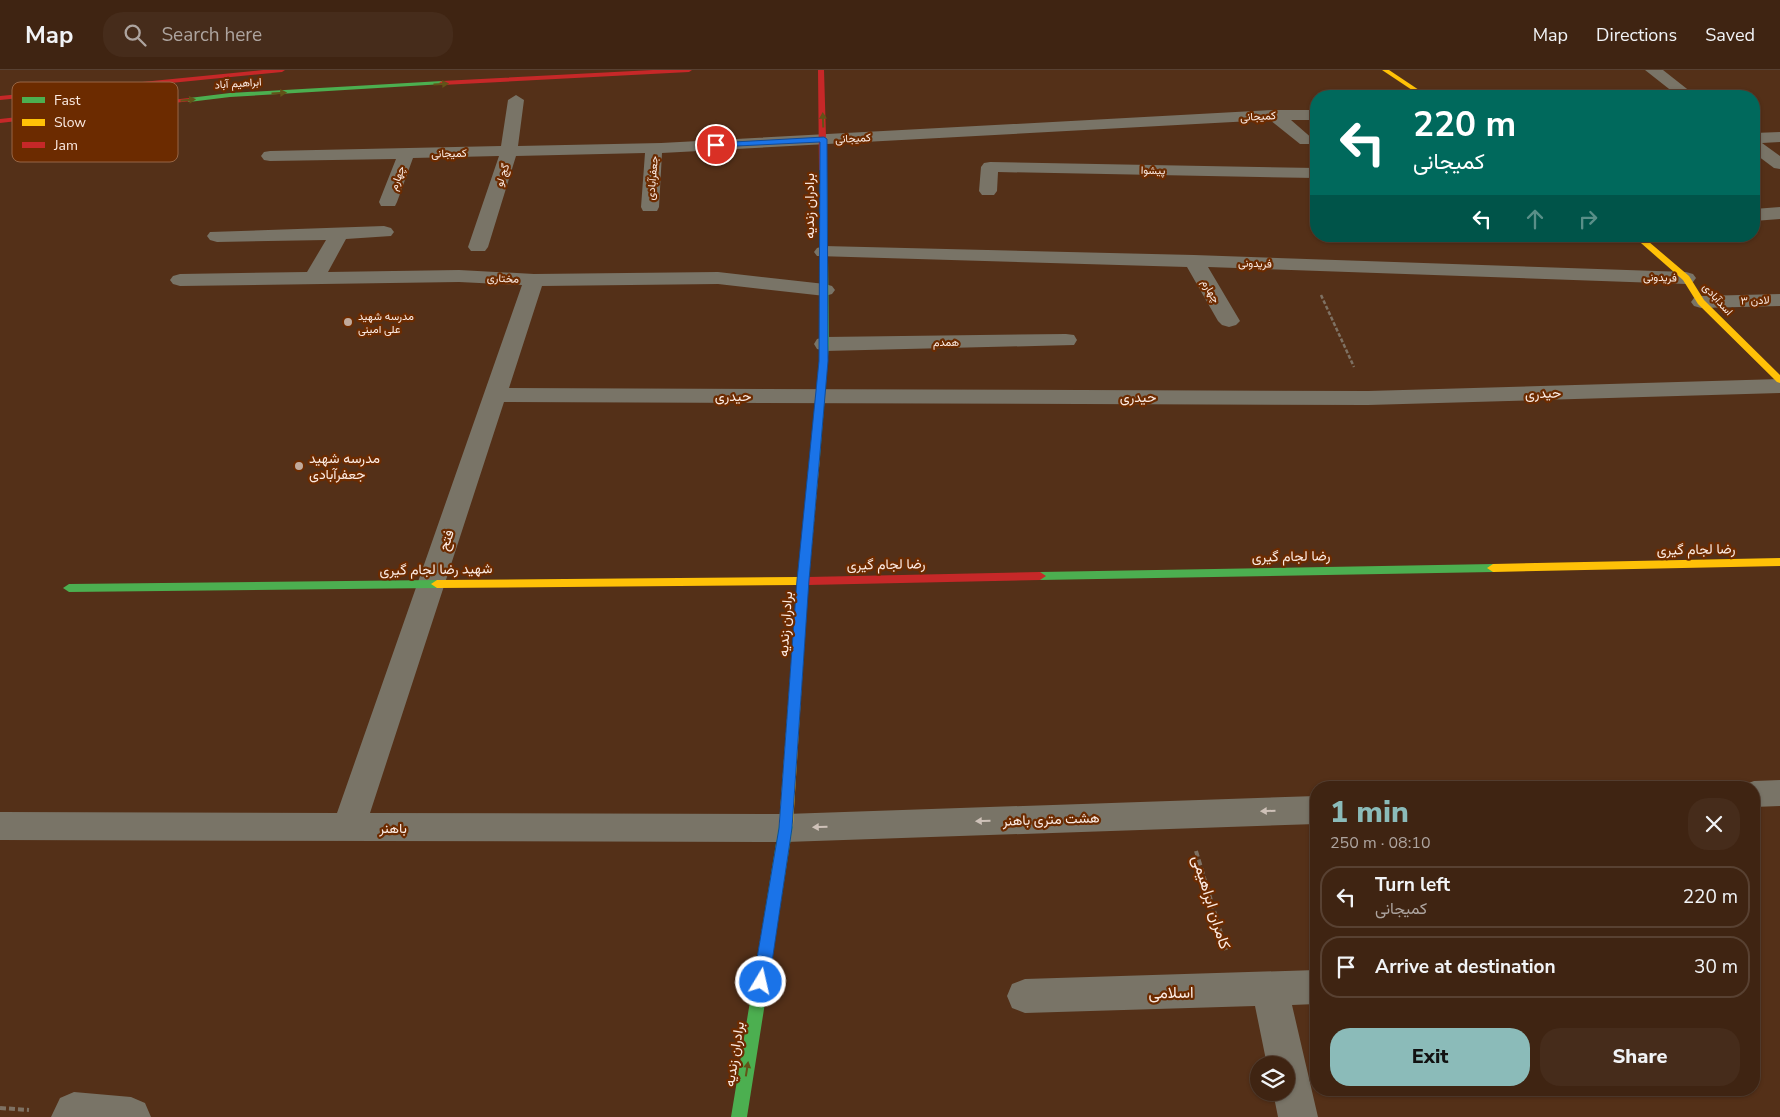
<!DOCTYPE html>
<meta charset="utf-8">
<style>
:root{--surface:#3f2412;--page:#462c1b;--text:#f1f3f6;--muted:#ada49f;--line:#584132;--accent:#8bbbb9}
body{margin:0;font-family:"Nunito Sans",Vazirmatn,sans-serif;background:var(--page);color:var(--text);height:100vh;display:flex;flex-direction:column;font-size:19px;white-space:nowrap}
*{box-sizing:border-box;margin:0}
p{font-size:16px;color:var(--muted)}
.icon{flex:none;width:28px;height:28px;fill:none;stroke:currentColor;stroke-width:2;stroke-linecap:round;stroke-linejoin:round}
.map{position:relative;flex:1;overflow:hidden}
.details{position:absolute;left:1310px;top:711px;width:450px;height:315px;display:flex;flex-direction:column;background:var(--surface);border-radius:20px;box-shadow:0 1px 4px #0004,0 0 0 1px var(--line)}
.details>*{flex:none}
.hud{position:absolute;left:1310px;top:20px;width:450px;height:152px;border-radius:20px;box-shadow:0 1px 4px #0004,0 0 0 1px var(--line);background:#00695c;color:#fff;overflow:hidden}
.controls{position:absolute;left:1250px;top:986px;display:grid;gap:10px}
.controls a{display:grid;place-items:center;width:45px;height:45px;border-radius:50%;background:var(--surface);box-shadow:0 1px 4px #0004,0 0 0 1px var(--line);font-size:25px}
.pin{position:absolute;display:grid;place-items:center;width:42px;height:42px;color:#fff;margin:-21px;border:2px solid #fff;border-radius:50%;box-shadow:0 1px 5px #0007}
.me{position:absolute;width:55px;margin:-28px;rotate:9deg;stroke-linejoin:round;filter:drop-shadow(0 0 4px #0008)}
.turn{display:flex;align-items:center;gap:18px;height:105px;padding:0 20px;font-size:22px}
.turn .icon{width:65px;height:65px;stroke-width:2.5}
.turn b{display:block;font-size:35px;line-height:42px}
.lanes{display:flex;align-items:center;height:48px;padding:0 20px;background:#0003;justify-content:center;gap:25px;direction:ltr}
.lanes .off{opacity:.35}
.round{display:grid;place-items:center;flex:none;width:52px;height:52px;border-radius:20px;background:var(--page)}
.headline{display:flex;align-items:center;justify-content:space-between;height:85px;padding:0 20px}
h1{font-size:30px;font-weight:800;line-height:38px;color:var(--accent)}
.primary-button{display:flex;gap:10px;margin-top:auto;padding:10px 20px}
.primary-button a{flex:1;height:58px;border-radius:20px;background:var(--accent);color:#111;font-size:20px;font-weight:800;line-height:58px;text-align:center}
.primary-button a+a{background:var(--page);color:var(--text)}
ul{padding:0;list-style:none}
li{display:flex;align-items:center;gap:15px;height:62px;margin:0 10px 8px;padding:0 10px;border:2px solid var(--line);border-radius:20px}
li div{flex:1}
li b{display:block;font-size:19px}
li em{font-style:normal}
header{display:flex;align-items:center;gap:30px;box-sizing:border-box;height:70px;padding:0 25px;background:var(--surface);border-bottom:1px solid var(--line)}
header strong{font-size:24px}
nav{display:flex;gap:28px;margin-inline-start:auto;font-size:18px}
.search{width:350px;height:45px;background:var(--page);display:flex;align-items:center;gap:12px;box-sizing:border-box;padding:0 18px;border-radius:20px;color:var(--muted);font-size:19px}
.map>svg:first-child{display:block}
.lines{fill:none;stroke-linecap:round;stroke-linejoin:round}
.path-far1{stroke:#7e7163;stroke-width:2.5;stroke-dasharray:4 2;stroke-linecap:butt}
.path{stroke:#7e7163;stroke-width:4;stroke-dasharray:6 3;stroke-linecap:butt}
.street{fill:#797467;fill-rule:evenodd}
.fast{fill:#4caf50;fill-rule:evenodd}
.slow{fill:#ffc107;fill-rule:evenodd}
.jam{fill:#c62828;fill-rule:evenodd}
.oneway{fill:#625318}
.oneway2{fill:#cec1b8}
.route{fill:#1a73e8;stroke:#114b97}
.poi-dot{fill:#c1aa9c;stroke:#6c2b00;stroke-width:2}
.labels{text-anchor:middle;stroke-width:4.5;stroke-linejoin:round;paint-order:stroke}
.far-street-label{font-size:11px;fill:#fcebe3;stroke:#6c2b00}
.far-poi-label{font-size:11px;fill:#fcebe3;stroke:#6c2b00;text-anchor:start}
.street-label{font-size:14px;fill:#fcebe3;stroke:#6c2b00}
.poi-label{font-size:14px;fill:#fcebe3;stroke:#6c2b00;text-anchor:start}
.near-street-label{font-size:16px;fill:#fcebe3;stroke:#6c2b00}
.key{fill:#6c2b00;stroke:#976544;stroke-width:1}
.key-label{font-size:14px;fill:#fcebe3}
</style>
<header>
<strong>Map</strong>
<div class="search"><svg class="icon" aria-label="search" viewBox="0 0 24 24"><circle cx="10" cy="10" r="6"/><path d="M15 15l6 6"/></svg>Search here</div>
<nav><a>Map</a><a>Directions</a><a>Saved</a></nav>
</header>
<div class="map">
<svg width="1780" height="1047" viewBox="0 0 1780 1047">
<rect width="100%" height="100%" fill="#543018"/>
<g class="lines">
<path class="path-far1" d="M1321,225L1354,297"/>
<path class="path" d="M1196,781L1226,880
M0,1038L29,1040"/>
<path class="street" d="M1645,0H1663L1696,26H1678Z
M516,25L524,30L518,76L661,73L1274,40H1316V50H1291L1314,70L1312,74H1300L1270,50L662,83L659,137L657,141H643L641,137L645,83L516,86L488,177L485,181H471L468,177L499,86L413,88L397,132L395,136H381L379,132L396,89L270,91L264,90L261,86L264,82L270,81L501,76L508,30Z
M1780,62V72L1762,73L1780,86V99L1774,98L1754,83V63Z
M990,92L1316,98V108L998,102L997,121L994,125H982L979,121L981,97L984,93Z
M1780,137V149L1754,151V139Z
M384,156L391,158L394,162L391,166L346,169L328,202L459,200L534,204L718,202L825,214L832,216L835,220L832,224L825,226L718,214L542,216L509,318L1368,321L1780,309V323L1368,335L504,332L370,743L786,744L1316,726V754L786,772L0,770V742L337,743L522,215L459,212L180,216L173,214L170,210L173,206L180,204L307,202L326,170L217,172L210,170L207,166L210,162Z
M824,176L1194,185L1686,202L1693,204L1696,208L1693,212L1686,214L1208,197L1240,251L1236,255L1229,257L1222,255L1218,251L1187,197L817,186L814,182L817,178Z
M1780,224V236L1701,238L1694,236L1691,232L1694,228L1701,226Z
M1066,264L1074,265L1077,270L1074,275L825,281L817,279L814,274L817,269L825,267Z
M1780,710V736L1754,737V718H1741L1743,715L1754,711Z
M1316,900V934L1292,935L1318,1047H1278L1273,1022H1286V995H1267L1255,936L1025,943L1012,938L1007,926L1012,914L1025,909Z
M74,1022L131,1027L145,1033L151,1047H51L60,1028Z"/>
<path class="fast" d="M442,11L445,13L444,14L230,27L189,32L186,30L189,28L230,23Z
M820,98L827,100L829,274L820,387L815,390L810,387L821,274Z
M1493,494L1499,498L1493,502L1040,510L1034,506L1040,502Z
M437,510L443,514L437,518L69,522L63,518L69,514Z
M786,749L791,751L793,755L747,1047H731L779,755L781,751Z"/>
<path class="slow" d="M1382,0H1389L1428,26H1421Z
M1633,166H1642L1689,206L1704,230L1780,305V313L1777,312L1698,234L1683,210Z
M815,384L820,387L809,507L814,511L808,515L793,755L791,759L786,761L781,759L779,755L797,515L437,518L431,514L437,510L798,507L810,387Z
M1780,488V496L1493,502L1487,498L1493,494Z"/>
<path class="jam" d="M263,0H285L282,2L0,30V26Z
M653,0H692L689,2L442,15L439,13L442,11Z
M818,0H824L827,100L823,102L819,100Z
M189,28L192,30L191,31L0,53V49Z
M1040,502L1046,506L1040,510L808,515L802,511L808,507Z"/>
</g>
<defs><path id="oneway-solid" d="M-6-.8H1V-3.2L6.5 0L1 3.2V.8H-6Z" transform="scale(1.25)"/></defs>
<g class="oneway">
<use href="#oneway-solid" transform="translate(441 14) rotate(-3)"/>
<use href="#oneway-solid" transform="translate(279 23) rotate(-3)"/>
<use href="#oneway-solid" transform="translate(188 30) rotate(-6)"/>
<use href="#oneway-solid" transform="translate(823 50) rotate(-92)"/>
<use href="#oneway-solid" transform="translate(747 999) rotate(-81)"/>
</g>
<g class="oneway2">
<use href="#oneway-solid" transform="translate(1268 741) rotate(178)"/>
<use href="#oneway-solid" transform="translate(983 751) rotate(178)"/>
<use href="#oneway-solid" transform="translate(820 757) rotate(178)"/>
</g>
<path class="route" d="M824,67L827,69L828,291L809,510L792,758L769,912L766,917L761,919L756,917L753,912L779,758L797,510L819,291L820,72L716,77L712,75L716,73Z"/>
<g class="poi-dot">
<circle cx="348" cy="252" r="5"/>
<circle cx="299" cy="396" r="5"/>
</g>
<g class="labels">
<g class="far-street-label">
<text transform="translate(238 13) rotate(-4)" y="4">ابراهیم آباد</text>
<text transform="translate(1258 46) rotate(-3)" y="4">کمیجانی</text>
<text transform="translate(853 68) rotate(-3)" y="4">کمیجانی</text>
<text transform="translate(449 83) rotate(-1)" y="4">کمیجانی</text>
<text transform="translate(1153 100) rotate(1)" y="4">پیشوا</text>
<text transform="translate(502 105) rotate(-72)" y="4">گچ لو</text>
<text transform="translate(397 108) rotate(-70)" y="4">چهارم</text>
<text transform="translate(652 108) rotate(-85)" y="4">جعفرآبادی</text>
<text transform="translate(1255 193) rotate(2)" y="4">فریدونی</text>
<text transform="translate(1660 207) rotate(2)" y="4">فریدونی</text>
<text transform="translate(503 208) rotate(3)" y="4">مختاری</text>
<text transform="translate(1211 221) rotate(60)" y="4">چهارم</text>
<text transform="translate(1718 229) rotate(48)" y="4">اسدآبادی</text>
<text transform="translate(1755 230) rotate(-2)" y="4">لادن ۳</text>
<text transform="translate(946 272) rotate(-1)" y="4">همدم</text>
</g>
<g class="far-poi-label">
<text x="358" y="250">مدرسه شهید<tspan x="358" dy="13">علی امینی</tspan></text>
</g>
<g class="street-label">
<text transform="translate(809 136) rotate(-90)" y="5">برادران زندیه</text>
<text transform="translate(1543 323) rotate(-2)" y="5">حیدری</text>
<text x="733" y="331">حیدری</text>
<text x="1138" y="332">حیدری</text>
<text transform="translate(446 470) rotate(-71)" y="5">فتح</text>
<text transform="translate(1696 479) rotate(-1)" y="5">رضا لجام گیری</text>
<text transform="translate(1291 486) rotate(-1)" y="5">رضا لجام گیری</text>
<text transform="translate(886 494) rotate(-1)" y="5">رضا لجام گیری</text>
<text transform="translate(436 499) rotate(-1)" y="5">شهید رضا لجام گیری</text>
<text transform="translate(785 554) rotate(-86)" y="5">برادران زندیه</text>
<text transform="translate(1051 749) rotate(-2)" y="5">هشت متری باهنر</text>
<text x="393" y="763">باهنر</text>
<text transform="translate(734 984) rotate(-81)" y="5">برادران زندیه</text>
</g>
<g class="poi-label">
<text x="309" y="393">مدرسه شهید<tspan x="309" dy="16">جعفرآبادی</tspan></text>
</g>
<g class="near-street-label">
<text transform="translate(1212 832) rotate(73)" y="6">کامران ابراهیمی</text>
<text transform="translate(1171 922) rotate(-1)" y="6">اسلامی</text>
</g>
</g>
<rect x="12" y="12" width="166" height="80" rx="8" class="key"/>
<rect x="22" y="27" width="23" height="6" fill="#4caf50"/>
<rect x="22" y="49" width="23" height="7" fill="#ffc107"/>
<rect x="22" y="72" width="23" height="6" fill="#c62828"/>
<g class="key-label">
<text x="54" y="35">Fast</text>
<text x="54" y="57">Slow</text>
<text x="54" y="80">Jam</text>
</g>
</svg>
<div class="controls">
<a><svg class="icon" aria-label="layers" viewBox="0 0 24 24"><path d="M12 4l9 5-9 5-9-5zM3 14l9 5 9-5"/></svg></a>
</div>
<div class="pin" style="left:716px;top:75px;background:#d93025"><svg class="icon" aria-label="arrive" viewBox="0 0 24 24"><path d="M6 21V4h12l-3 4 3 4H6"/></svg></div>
<svg class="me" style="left:761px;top:912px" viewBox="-20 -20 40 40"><circle r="17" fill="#1a73e8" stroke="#fff" stroke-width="3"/><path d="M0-11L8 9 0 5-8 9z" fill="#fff"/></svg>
<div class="hud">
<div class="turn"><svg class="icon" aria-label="left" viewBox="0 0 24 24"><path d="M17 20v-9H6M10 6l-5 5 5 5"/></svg><div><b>220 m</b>کمیجانی</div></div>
<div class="lanes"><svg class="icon" aria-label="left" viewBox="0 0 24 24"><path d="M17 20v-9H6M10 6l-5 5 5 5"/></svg><svg class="icon off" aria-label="ahead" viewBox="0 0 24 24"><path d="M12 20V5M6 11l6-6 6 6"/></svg><svg class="icon off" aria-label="right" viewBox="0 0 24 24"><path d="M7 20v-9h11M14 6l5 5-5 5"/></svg></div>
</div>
<section class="details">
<div class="headline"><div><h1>1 min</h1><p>250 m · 08:10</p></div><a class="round"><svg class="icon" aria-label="close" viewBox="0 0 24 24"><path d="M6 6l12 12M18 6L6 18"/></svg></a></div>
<ul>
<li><svg class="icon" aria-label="left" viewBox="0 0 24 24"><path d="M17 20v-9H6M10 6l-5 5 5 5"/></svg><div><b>Turn left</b><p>کمیجانی</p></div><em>220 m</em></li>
<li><svg class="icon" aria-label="arrive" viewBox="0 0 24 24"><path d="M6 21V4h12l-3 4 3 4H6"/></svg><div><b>Arrive at destination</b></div><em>30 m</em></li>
</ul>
<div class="primary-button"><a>Exit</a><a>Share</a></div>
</section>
</div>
